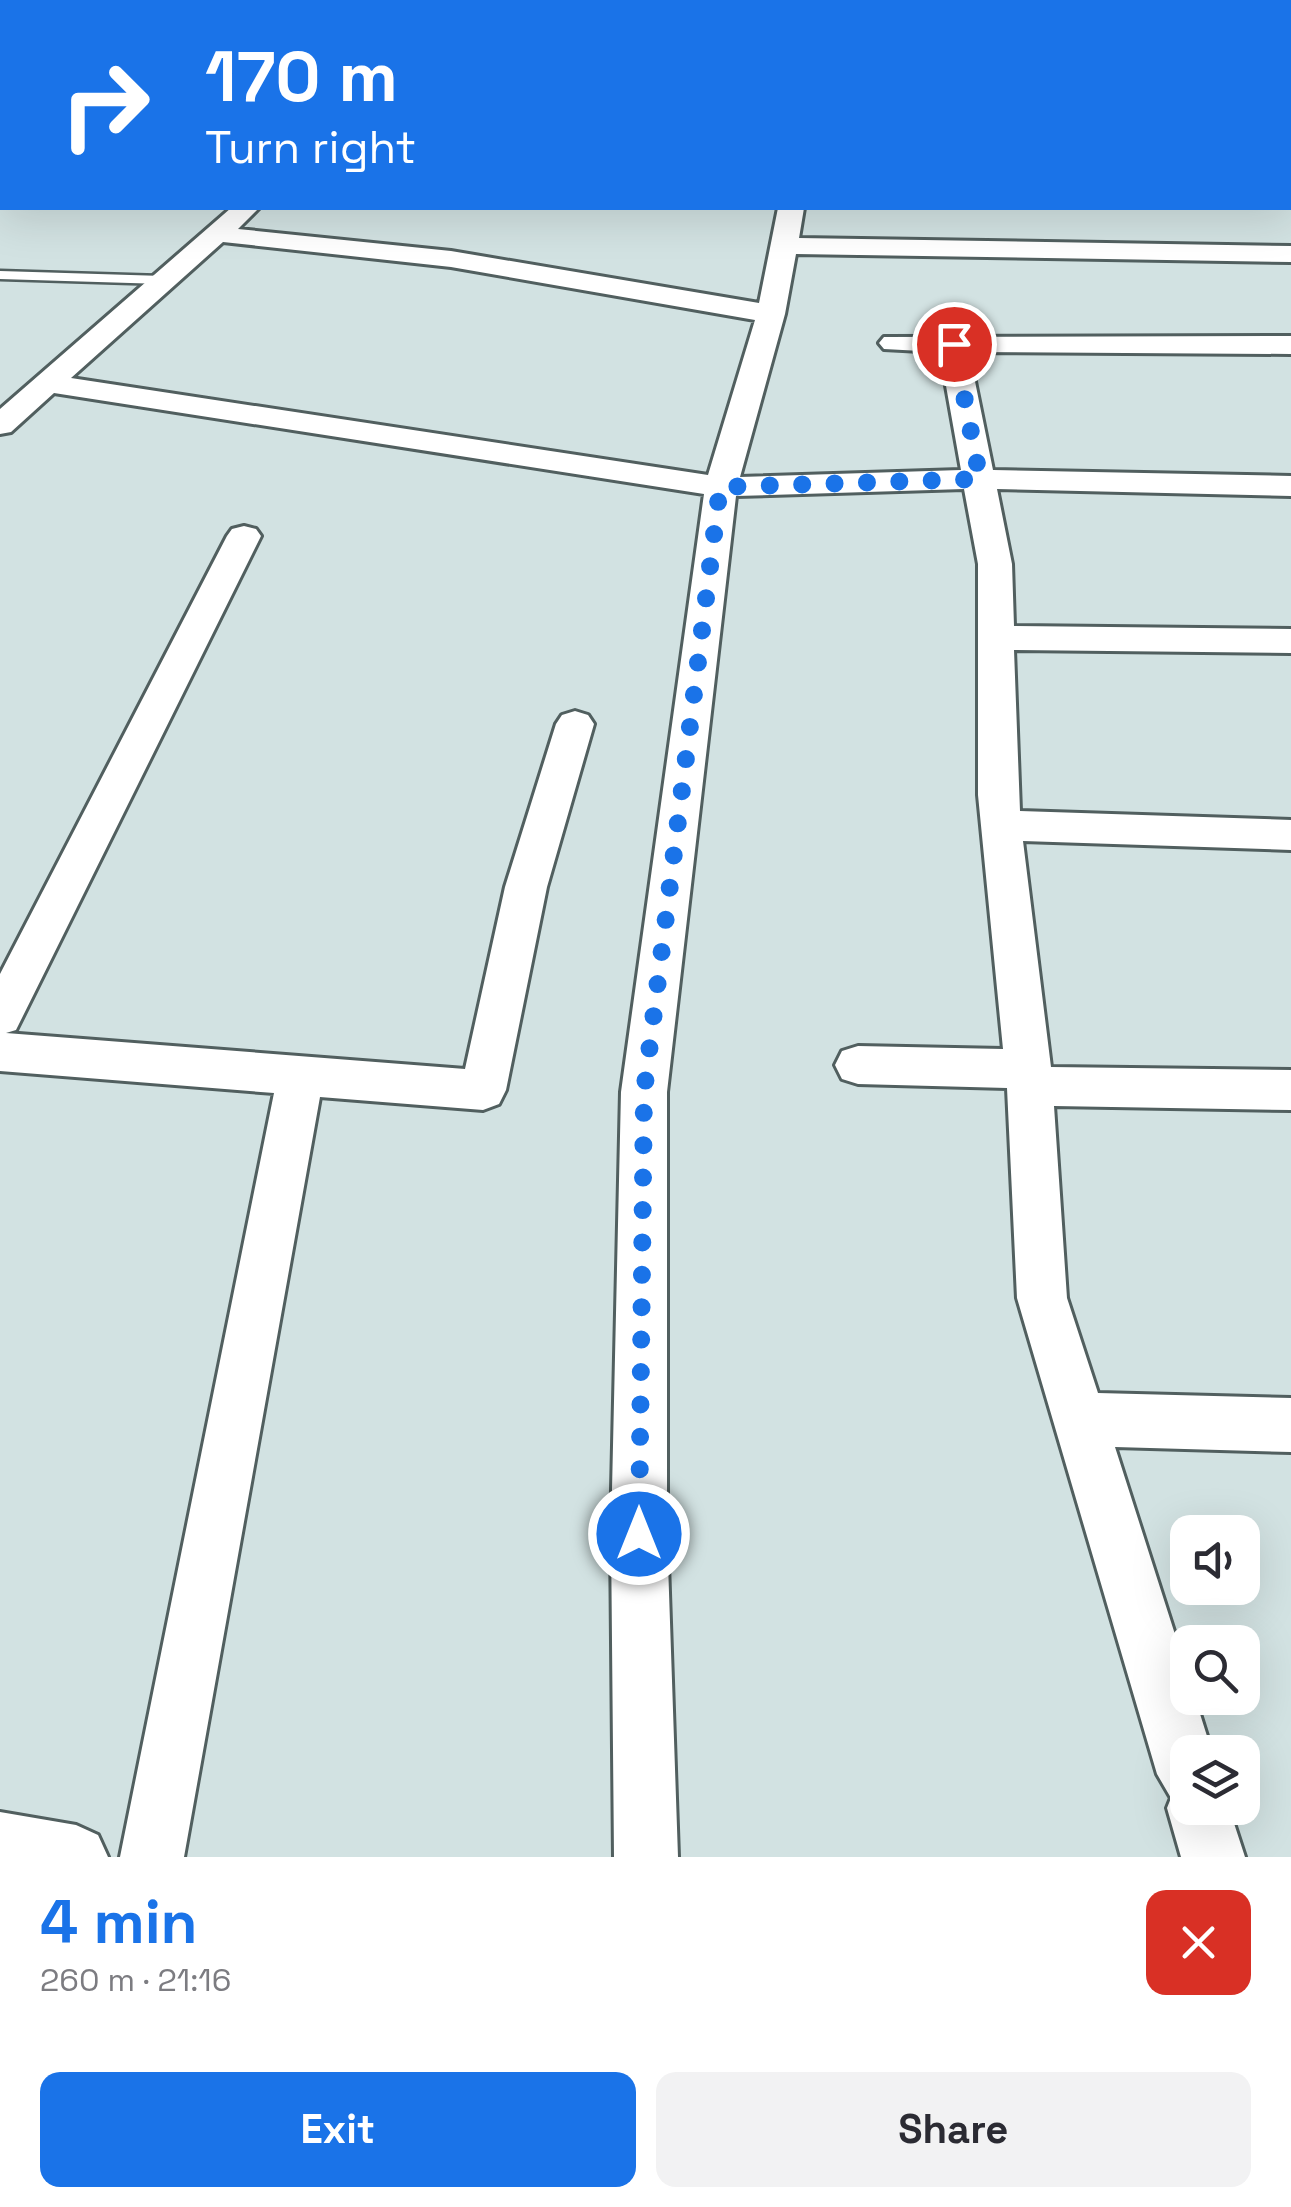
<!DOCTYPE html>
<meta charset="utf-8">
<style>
:root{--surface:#fff;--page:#f2f2f3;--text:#2b2b33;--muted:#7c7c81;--accent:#1a73e8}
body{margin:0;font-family:"Space Grotesk",sans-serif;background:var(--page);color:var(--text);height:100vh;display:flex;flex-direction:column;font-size:38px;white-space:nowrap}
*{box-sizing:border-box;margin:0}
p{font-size:32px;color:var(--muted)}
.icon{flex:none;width:55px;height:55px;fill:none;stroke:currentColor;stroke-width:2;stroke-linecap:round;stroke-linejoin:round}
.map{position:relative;height:1857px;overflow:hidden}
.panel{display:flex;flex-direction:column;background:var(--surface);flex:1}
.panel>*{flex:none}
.hud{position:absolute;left:0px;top:0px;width:1292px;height:210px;box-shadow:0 10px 40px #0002;background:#1a73e8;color:#fff;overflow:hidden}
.tools{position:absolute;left:1170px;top:1515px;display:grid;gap:20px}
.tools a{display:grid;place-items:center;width:90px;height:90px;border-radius:20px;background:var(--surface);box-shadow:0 10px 40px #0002;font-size:50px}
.pin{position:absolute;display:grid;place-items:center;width:85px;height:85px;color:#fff;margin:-42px;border:5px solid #fff;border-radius:50%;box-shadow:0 2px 10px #0007}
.me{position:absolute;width:110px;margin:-55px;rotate:0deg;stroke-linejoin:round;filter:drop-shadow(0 0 8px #0008)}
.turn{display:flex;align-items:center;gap:35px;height:210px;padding:0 40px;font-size:45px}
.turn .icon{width:130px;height:130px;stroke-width:2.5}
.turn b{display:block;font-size:70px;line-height:85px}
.round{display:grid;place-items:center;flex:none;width:105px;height:105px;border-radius:20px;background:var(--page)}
.summary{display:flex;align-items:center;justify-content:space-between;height:170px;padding:0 40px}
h1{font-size:60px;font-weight:700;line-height:75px;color:var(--accent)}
.button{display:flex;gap:20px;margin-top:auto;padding:20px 40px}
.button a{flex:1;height:115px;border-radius:20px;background:var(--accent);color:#fff;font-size:40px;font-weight:700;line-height:115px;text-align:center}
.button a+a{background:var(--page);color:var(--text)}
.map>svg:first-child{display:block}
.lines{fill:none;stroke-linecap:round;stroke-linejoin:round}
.lane-casing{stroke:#515f5f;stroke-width:5}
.street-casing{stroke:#515f5f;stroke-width:6}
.lane{fill:#fff;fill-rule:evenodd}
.street{fill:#fff;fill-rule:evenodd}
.route{stroke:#1a73e8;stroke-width:18;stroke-dasharray:0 32.4}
</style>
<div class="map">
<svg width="1291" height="1857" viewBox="0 0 1291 1857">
<rect width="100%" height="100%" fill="#d2e2e2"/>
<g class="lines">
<defs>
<path id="lane" d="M479,0H515L516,2H482Z
M0,10H2V16H0Z
M0,173L2,174V180L0,181Z
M0,271L163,276L170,280L163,284L0,279Z"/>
<path id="street" d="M972,0H1010L1012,2H974Z
M1290,32L1291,33V47L1290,46Z
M1290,156H1291V172H1290Z
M231,208H259L238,229L451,251L759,303L778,208H804L799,238L1291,246V262L796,254L785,314L740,477L961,470L940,352L884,349L879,343L884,337L1291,336V354L969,352L993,470L1291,476V496L997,489L1012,564L1014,626L1291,629V653L1014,650L1020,811L1291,820V850L1023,841L1051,1067L1291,1070V1110L1054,1106L1067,1298L1098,1393L1291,1398V1452L1115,1447L1188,1675V1698H1195L1212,1752H1188V1808H1229L1245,1857H1181L1167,1808L1171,1798L1157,1774L1017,1298L1007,1088L858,1084L842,1079L835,1065L842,1051L858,1046L1003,1049L978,795V564L964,489L736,496L667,1092V1534L678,1857H614L611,1534L621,1092L704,494L54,393L11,432L0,434V409ZM223,242L451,267L755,320L708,475L71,378Z
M244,526L256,529L261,536L16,1030L6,1033L465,1069L505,887L556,724L562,715L575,711L588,715L594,724L547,887L506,1090L499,1104L483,1110L320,1097L184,1857H120L274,1093L0,1071V974L227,536L232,529Z
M0,1812L76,1825L98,1835L108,1857H0Z"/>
</defs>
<use href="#lane" class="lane-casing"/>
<use href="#street" class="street-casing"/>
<use href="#lane" class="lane"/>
<use href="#street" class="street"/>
</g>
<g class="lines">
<path class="route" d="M639,1534L644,1092L720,487L980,479L954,344"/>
</g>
</svg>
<div class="tools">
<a><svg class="icon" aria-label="sound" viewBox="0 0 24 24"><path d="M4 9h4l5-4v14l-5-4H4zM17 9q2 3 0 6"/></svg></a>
<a><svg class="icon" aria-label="search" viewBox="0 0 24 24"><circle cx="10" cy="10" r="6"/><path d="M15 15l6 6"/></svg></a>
<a><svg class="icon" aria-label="layers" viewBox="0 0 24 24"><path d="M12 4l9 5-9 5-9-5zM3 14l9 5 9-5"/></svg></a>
</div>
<div class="pin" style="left:954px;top:344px;background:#d93025"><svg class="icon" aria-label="arrive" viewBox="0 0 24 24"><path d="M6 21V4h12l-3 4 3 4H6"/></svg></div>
<svg class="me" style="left:639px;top:1534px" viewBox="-20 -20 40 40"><circle r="17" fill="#1a73e8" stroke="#fff" stroke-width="3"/><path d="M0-11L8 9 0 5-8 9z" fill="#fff"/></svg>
<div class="hud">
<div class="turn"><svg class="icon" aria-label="right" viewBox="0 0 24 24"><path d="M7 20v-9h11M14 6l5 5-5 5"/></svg><div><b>170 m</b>Turn right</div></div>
</div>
</div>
<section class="panel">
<div class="summary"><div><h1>4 min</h1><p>260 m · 21:16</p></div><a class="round" style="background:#d93025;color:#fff"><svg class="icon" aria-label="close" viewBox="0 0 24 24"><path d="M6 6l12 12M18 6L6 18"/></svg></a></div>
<div class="button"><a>Exit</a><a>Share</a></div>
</section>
